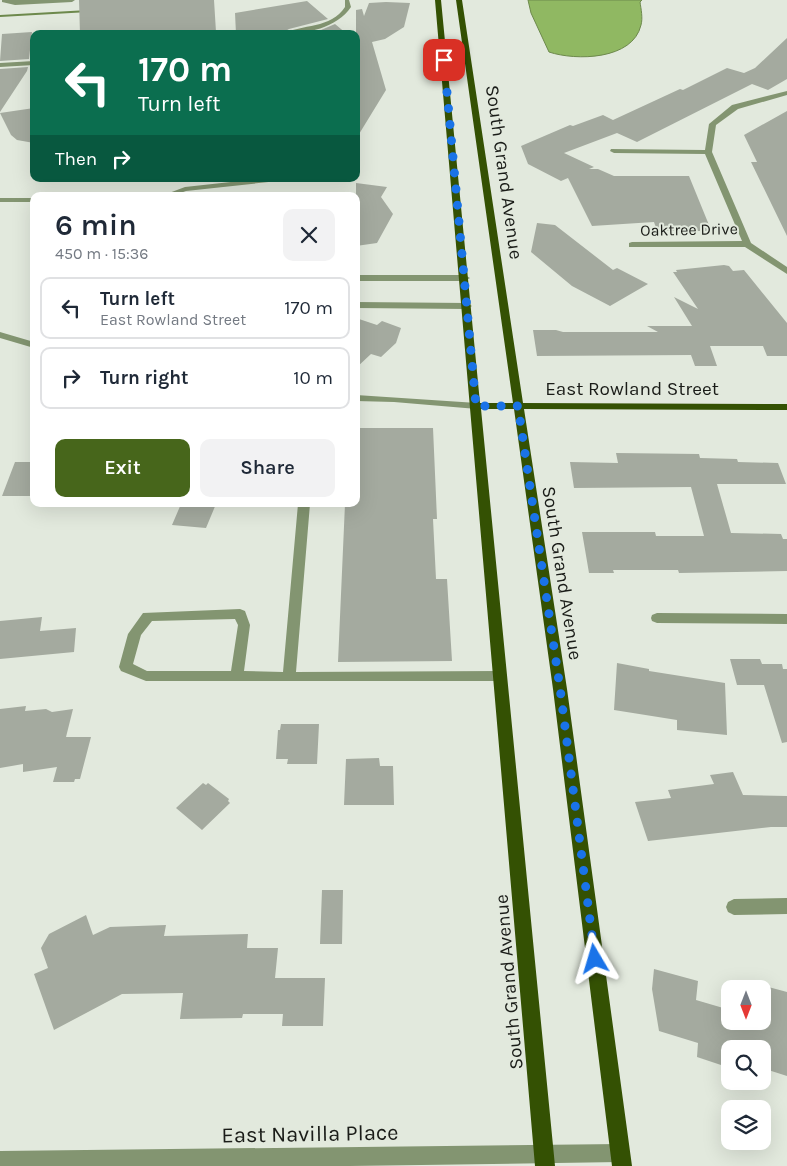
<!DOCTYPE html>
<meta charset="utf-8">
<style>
:root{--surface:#fff;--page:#f2f2f3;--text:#1f2937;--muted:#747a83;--line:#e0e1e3;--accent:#47661b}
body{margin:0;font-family:Karla,sans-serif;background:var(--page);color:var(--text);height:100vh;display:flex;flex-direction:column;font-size:19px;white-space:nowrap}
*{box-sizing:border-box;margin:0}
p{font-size:16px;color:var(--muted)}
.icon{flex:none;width:28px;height:28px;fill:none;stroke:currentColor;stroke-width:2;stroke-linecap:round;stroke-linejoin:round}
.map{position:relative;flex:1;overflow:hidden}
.panel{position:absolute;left:30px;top:192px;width:330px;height:315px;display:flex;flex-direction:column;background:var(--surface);border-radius:10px;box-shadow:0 5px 20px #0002}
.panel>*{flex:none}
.guide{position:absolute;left:30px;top:30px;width:330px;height:152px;border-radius:10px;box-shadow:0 5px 20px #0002;background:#0b6e4f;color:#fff;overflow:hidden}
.needle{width:32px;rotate:180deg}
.fabs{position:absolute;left:721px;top:980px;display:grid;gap:10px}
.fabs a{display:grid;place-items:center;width:50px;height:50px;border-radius:10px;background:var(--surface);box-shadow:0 5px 20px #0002;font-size:25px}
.pin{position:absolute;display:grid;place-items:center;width:42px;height:42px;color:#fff;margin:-21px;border-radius:10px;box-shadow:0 2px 8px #0006}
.me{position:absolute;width:55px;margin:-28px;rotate:353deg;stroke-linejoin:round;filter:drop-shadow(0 0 4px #0008)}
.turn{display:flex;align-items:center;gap:18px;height:105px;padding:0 25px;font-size:22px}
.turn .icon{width:65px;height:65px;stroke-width:2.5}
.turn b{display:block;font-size:35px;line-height:42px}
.then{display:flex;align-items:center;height:48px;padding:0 25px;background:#0003;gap:10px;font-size:19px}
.round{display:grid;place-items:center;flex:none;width:52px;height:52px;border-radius:10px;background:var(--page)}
.overview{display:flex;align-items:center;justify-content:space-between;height:85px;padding:0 25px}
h1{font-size:30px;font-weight:600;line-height:38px}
.primary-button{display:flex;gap:10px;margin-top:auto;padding:10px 25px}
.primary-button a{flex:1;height:58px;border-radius:10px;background:var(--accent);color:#fff;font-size:20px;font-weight:600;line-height:58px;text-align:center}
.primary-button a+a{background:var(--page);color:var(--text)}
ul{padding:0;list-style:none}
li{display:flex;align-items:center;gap:15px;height:62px;margin:0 10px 8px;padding:0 15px;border:2px solid var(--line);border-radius:10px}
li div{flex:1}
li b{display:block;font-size:19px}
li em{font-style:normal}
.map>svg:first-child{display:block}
.water{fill:#90b862;stroke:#6d894c}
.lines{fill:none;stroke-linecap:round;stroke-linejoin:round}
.stream{fill:#6d894c;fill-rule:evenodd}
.building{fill:#a4aa9f}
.minor{fill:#839571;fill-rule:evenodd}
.major{fill:#345103;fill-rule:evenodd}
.route{stroke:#1a73e8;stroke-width:9;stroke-dasharray:0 16.2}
.labels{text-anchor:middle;stroke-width:4;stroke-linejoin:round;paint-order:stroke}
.far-street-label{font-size:16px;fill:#1a1c18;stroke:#e2e9dd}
.street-label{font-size:19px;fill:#1a1c18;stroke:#e2e9dd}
.near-street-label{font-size:22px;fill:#1a1c18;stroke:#e2e9dd}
</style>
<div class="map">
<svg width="787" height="1166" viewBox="0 0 787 1166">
<rect width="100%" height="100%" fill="#e2e9dd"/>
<path class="water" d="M528,0H642L640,2C641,9 643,18 641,25C633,60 576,61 549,52L531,13Z"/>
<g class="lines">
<path class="stream" d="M88,10L89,12L0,17V15Z"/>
</g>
<path class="building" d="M79,0H214L216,32L199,34H80Z
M307,1L328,19L289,29L280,34H236L235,13Z
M386,2L410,3L404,27L385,39L372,42L386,90L356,139V10L362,9L364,16L369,3Z
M335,24L347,34H306L321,30Z
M32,32L29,59L0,61L2,34Z
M787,38V79L768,90L752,84L637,142L617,133L564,153L594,167L589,169H598L614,176H689L709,225H707L710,231H657L654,222L592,226L568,178L561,181L528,164L521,146L570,125L573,126L603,115L613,120L680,89L683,90L727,68L744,73L755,68Z
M28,67L27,71L0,112V69Z
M34,108V143L17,140L11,135L0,113Z
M787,111V236L751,162H757L744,135Z
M356,183L387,187L381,197L393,214L377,243L356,246Z
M537,223L555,225L613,270L617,268L648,284L610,306L572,286L531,252Z
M724,265L729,266L733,271L744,270L787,323V356H767L763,346H710L717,366H695L691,355L537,356L533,330H556L563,332H658L647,326H692L674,297L698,309L673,272H677L676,270Z
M356,318L377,325L382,321L401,328L396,343L381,357L371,354L356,368Z
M356,428H433L437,519H433L436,579H447L452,661L338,662L345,504H356Z
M616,453L699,454L700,458L737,459L738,462L778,463L786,484H717L731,533L781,534L783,539H787V571L679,573L678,570H613L614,573H589L582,532H655L656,536H704L691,487L574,488L570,462L618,463Z
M15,462H34V496H2Z
M181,504H216L206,528L172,525Z
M42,617L40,631L76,628L74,652L0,659V621Z
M730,659H760L762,664H782L783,669H787V742L782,743L764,685H737Z
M617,663L649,669V671L725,683L727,735L677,730V720L614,710Z
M26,706L25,711L46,709L52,712L73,709L66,737H91L80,779H75L74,782H53L57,767L23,772V764L0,768V709Z
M281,724H319L317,764H287L288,759H276L278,730H280Z
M379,758L380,766H393L394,805H344L346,759Z
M733,772L743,795L787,796V827H771L648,841L635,802L671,798L668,790L714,784L710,775Z
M203,783L206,785L208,783L229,799L228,801L230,803L202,830L176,808Z
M322,890H343L342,944H320Z
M86,915L93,935L110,927L166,925L164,936L248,934L247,948H278L275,978H325L323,1026H282L283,1014H243L242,1018L180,1019L183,993L122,994L54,1030L34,974L48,968L41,948L49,934Z
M654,969L698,981L696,1000L730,1010V1021H762V989H757V984L787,992V1076L762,1068V1049H730V1068L697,1057L698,1043L659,1031L652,989Z"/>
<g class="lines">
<path class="minor" d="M2,0H75L72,2L15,5L2,2Z
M345,0H349L351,7C337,28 306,34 282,34C302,24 331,29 345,7Z
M34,61V65L0,67V63Z
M787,91V95L738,109L716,125L712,152L751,243L787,267V274L745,247H629V243L632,242L742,241L705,154L614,153L610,151L611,149L705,150L709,124L732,105Z
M258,179H282L278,181L186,191L172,196H161L185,187Z
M0,198H34V202H0Z
M356,275H465L470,278L465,281H356Z
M356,302L467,303L472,306L467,309L356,308Z
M0,332L34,342V348L0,338Z
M356,395L477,403L482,406L477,409L394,402L356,401Z
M298,504H310L296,672L500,671L505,672L507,676L505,680L500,681H146L121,671L119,667L128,634L143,613L240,609L245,611L250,625L244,671L283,672ZM235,619L238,625L231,671H147L133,664L141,635L152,621Z
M657,613L787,614V624L657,623L652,621L651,618L652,615Z
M787,898V914L734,915L728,912L726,907L728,902L734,899Z
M620,1144L627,1146L629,1153L627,1160L620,1162L350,1166H0V1151Z"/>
<path class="major" d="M435,0H441L480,403H513L456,0H462L523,403L787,404V410L524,409L567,689L632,1166H612L553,689L514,409H481L555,1166H535Z"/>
</g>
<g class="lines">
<path class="route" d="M444,60L476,406H518L560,688L595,959"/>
</g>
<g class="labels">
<g class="far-street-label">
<text transform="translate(689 229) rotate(-1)" y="6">Oaktree Drive</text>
</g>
<g class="street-label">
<text transform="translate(505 172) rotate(82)" y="7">South Grand Avenue</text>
<text x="632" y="395">East Rowland Street</text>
<text transform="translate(563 573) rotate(81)" y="7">South Grand Avenue</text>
<text transform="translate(508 982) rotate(-95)" y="7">South Grand Avenue</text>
</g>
<g class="near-street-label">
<text transform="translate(310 1133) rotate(-1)" y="8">East Navilla Place</text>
</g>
</g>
</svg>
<div class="fabs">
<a><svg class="needle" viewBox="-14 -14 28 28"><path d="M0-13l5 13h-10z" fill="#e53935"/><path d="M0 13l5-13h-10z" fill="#747a83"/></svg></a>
<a><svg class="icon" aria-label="search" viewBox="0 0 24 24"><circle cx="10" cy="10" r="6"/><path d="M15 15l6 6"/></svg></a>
<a><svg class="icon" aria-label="layers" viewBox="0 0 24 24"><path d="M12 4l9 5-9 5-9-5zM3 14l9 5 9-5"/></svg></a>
</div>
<div class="pin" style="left:444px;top:60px;background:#d93025"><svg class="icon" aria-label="arrive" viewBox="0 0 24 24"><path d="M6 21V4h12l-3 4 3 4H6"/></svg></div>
<svg class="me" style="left:595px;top:959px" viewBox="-20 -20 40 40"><path d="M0-17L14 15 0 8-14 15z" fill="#1a73e8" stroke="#fff" stroke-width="4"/></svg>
<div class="guide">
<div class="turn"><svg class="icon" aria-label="left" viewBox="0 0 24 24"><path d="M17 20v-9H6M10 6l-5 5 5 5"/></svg><div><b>170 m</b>Turn left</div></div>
<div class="then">Then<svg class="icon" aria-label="right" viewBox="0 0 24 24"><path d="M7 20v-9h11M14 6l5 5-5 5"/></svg></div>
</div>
<section class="panel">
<div class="overview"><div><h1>6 min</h1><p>450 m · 15:36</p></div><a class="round"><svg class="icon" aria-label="close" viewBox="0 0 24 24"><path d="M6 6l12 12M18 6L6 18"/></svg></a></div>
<ul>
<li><svg class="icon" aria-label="left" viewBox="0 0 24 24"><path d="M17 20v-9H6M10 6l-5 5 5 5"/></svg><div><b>Turn left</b><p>East Rowland Street</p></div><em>170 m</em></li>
<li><svg class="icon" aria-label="right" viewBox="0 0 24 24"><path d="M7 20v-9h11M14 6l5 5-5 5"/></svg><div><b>Turn right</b></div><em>10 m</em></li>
</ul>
<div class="primary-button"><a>Exit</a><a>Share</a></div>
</section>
</div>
